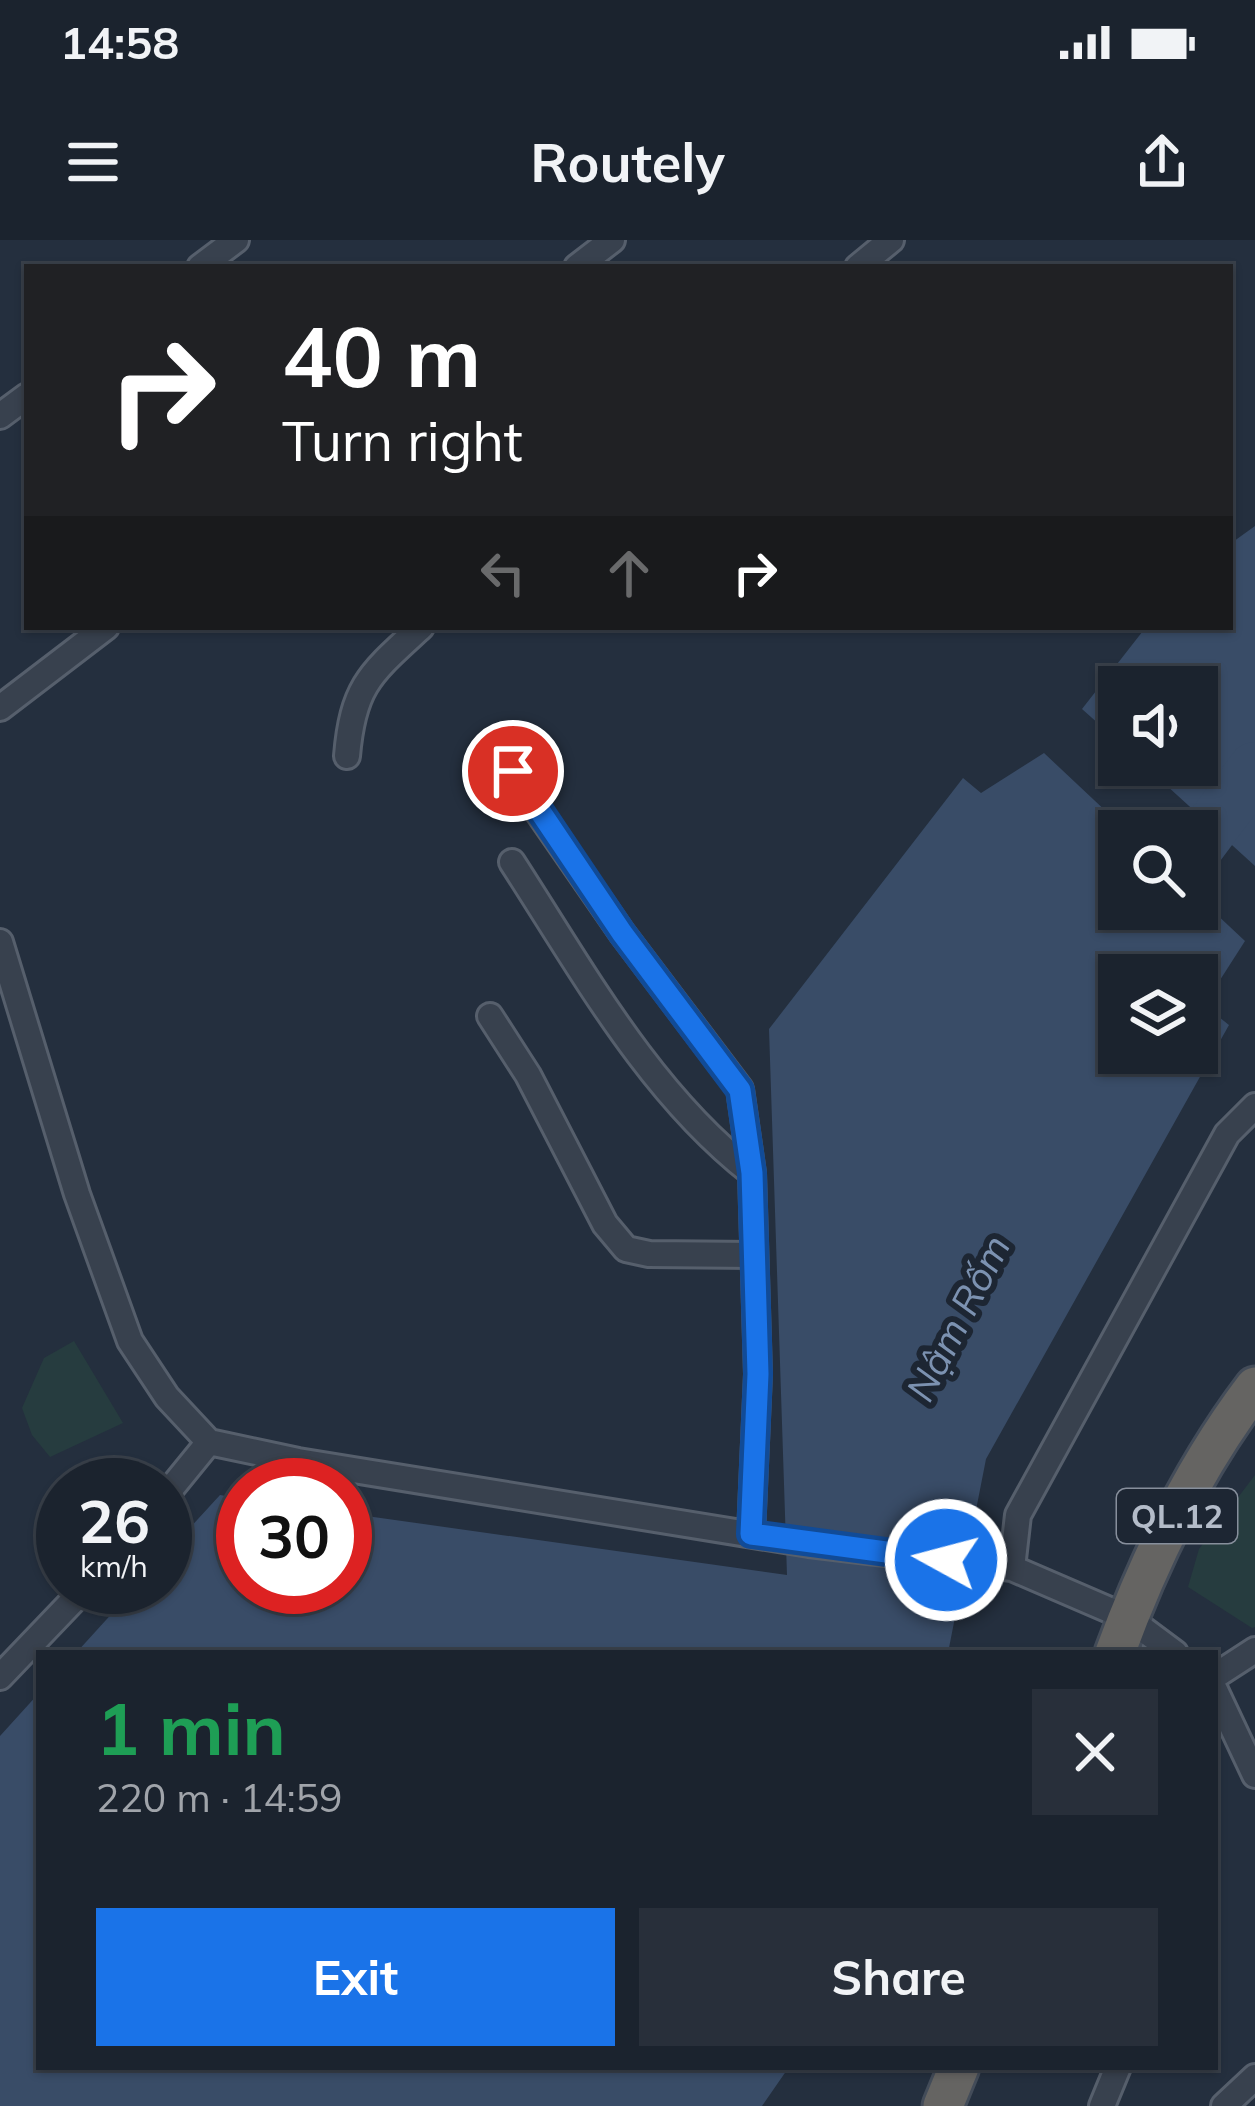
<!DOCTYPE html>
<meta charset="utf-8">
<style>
:root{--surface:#1b232e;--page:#282f3a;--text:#f1f3f6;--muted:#a0a4aa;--line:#39404a;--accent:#1a73e8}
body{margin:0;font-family:Mulish,sans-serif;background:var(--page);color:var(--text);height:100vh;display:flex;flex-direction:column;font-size:45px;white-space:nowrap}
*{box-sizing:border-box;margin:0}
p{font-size:39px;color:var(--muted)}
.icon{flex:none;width:66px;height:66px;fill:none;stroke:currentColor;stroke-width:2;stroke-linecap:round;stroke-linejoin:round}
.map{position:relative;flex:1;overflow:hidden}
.details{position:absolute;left:36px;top:1410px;width:1182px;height:420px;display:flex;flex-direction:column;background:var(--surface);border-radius:0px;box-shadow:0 3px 9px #0004,0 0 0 3px var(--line)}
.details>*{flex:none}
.top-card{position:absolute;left:24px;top:24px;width:1209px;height:366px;border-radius:0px;box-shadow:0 3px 9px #0004,0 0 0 3px var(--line);background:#202124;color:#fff;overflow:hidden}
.tools{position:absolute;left:1098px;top:426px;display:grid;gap:24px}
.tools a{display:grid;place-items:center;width:120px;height:120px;border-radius:0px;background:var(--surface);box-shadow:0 3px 9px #0004,0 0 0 3px var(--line);font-size:60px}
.speed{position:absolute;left:36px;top:1218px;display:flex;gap:24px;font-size:60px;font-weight:700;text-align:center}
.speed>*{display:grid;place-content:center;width:156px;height:156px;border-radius:50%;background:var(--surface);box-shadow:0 3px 9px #0004,0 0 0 3px var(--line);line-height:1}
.speed small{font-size:30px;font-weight:400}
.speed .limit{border:18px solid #d22;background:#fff;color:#111}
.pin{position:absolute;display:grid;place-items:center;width:102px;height:102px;color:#fff;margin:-51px;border:6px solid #fff;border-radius:50%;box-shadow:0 3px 12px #0007}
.me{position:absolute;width:132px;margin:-66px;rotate:277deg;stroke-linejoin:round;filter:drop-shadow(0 0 9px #0008)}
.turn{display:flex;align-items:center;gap:42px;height:252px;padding:0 60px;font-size:54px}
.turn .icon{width:156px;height:156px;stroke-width:2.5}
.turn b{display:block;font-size:84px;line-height:102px}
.lanes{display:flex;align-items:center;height:114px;padding:0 60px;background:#0003;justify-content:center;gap:60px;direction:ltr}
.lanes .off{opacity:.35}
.round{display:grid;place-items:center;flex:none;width:126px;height:126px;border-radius:0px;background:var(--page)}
.summary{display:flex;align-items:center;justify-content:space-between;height:204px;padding:0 60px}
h1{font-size:72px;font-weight:700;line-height:90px;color:#1e9e55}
.action{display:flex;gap:24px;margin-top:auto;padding:24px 60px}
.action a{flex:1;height:138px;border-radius:0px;background:var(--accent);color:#fff;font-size:48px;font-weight:700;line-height:138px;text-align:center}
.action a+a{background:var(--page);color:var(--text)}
.status{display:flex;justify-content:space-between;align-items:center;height:84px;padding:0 60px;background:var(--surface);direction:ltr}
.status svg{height:33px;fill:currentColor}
header{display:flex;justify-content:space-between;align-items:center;height:156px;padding:0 60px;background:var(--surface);font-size:54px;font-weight:700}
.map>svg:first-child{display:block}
.green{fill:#263c3f}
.water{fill:#394c67;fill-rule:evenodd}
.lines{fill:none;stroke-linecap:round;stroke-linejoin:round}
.river{stroke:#394c67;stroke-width:54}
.minor-casing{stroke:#565f6c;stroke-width:30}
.trunk-casing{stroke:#434c59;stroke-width:45}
.minor{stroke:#38414e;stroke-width:24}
.trunk{stroke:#656462;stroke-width:39}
.route-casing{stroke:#114b97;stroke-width:30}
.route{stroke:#1a73e8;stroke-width:21}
.labels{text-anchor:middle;stroke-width:12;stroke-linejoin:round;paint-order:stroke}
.shield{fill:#1d2633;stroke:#878f9c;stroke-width:3}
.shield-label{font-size:33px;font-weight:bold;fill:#b4bcc9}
.water-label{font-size:39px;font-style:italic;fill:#7c92b1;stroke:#1d2633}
</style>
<div class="status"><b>14:58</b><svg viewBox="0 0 49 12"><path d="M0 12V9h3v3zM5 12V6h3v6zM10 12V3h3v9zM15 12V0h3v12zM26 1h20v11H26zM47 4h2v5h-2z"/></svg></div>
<header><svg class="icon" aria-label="menu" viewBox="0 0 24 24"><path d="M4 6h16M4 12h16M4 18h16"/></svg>Routely<svg class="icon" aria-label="share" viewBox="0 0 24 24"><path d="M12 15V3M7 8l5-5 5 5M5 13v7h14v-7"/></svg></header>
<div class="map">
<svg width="1255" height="1866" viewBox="0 0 1255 1866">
<rect width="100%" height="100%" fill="#242f3e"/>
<path class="green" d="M74,1101L123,1183L50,1217L32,1195L22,1168L44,1118Z
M1255,1235V1387L1252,1388L1188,1347L1199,1309Z"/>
<path class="water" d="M1255,286V626L1144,525H1197V447H1119V502L1082,469L1146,387H1230V304Z
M1044,513L1127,591H1119V669H1197V656L1245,701L1204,765L1229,785L986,1219L948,1413H76L136,1347H165V1315L220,1255L243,1259V1347H345V1273L787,1335L769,789L963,538L981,553ZM1119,735H1197V813H1119Z
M39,1453V1827H789L762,1866H0V1496Z"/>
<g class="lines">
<path class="river" d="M1197,607L1255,529"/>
<defs>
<path id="minor" d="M200,27L236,0
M577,27L612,0
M858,27L891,0
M0,176L27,156
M0,468L106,387
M499,507L527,556L622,693L740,849L752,933L758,1134L751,1294
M347,516C353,445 371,433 421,387
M512,622C582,730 649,853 752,933
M0,702L77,954L130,1101L167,1157L209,1202L298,1221L809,1304L1012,1328L1128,1378L1175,1413
M490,776L528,835L605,984L626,1009L649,1014L754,1015
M165,1256L209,1202
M1012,1328L1018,1275L1227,894L1255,866
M1215,1436L1255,1410
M0,1437L86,1347
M1215,1450L1255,1535
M1102,1866L1118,1827
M1224,1866L1255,1837"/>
<path id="trunk" d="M1115,1413C1149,1320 1195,1226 1255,1147
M943,1866L959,1827"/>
</defs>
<use href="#minor" class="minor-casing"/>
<use href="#trunk" class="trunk-casing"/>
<use href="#minor" class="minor"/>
<use href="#trunk" class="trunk"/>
</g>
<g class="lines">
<defs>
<path id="route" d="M513,531L622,693L740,850L752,933L758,1134L751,1294L946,1320"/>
</defs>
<use href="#route" class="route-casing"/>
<use href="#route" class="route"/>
</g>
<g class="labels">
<rect class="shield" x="1117" y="1249" width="120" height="54" rx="9"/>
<g class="shield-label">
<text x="1177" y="1288">QL.12</text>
</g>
<g class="water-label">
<text transform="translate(958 1078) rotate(-63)" y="14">Nậm Rốm</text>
</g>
</g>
</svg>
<div class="tools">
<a><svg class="icon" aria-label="sound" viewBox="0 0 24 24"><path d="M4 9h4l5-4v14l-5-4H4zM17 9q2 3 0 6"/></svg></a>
<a><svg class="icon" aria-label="search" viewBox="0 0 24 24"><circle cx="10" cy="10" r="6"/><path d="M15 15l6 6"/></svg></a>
<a><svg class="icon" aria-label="layers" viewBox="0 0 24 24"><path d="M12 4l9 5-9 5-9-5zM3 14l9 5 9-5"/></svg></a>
</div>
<div class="speed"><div>26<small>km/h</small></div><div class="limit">30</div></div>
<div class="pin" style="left:513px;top:531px;background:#d93025"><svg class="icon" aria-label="arrive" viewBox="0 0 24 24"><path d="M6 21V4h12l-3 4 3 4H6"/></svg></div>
<svg class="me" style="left:946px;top:1320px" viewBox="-20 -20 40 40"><circle r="17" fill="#1a73e8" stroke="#fff" stroke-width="3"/><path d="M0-11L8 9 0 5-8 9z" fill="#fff"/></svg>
<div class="top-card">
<div class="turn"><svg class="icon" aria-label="right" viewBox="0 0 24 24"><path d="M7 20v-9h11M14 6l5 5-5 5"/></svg><div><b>40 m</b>Turn right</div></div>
<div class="lanes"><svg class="icon off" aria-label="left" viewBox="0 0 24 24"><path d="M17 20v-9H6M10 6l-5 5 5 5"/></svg><svg class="icon off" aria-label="ahead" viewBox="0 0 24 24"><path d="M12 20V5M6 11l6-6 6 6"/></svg><svg class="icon" aria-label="right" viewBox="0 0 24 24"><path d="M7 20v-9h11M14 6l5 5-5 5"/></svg></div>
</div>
<section class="details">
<div class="summary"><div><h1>1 min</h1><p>220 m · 14:59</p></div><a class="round"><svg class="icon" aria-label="close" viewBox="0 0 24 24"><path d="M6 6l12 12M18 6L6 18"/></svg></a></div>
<div class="action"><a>Exit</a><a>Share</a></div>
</section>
</div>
